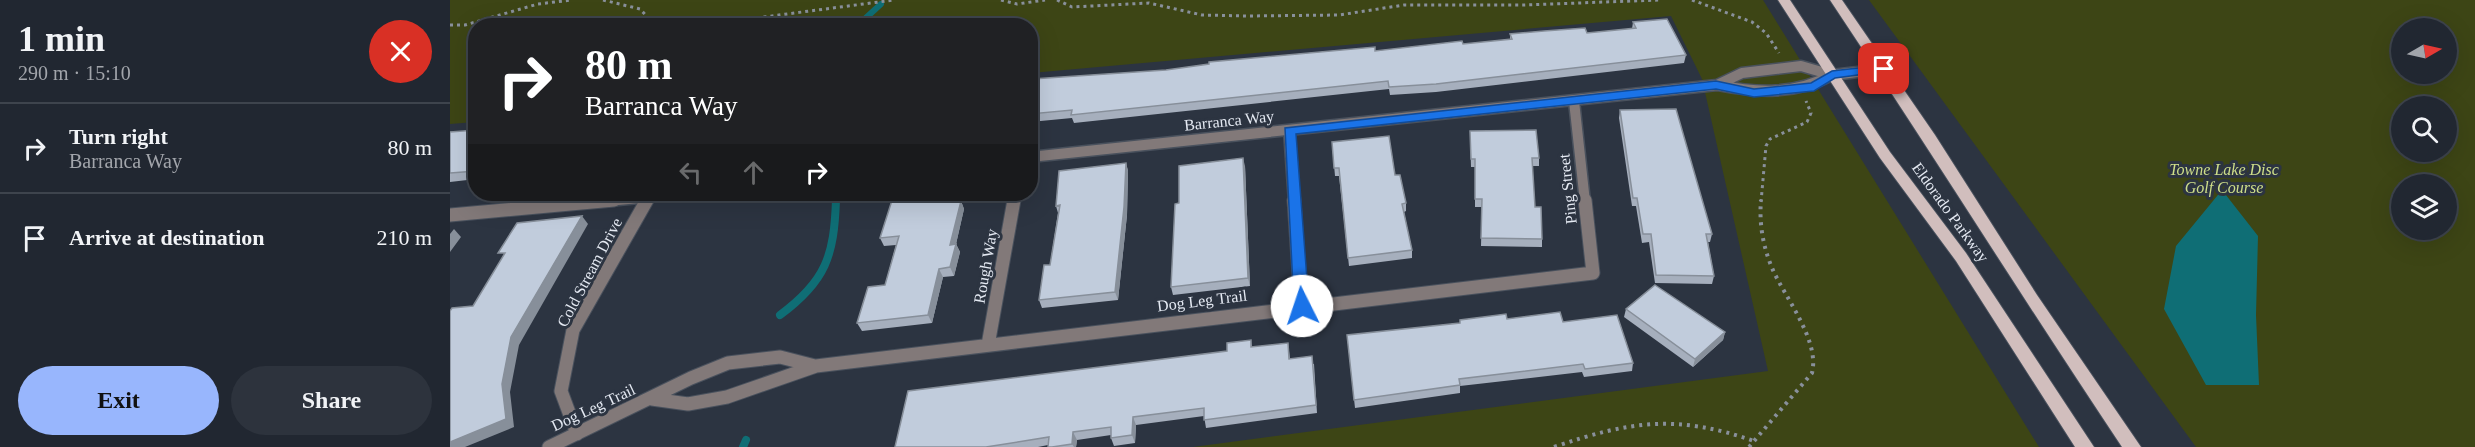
<!DOCTYPE html>
<meta charset="utf-8">
<style>
:root{--surface:#212731;--page:#2d333d;--text:#f1f3f6;--muted:#a2a5ab;--line:#3e444d;--accent:#98b6fd}
body{margin:0;font-family:"Times New Roman",serif;background:var(--page);color:var(--text);height:100vh;display:flex;flex-direction:column;font-size:22px;white-space:nowrap}
*{box-sizing:border-box;margin:0}
p{font-size:20px;color:var(--muted)}
.icon{flex:none;width:33px;height:33px;fill:none;stroke:currentColor;stroke-width:2;stroke-linecap:round;stroke-linejoin:round}
.map{position:relative;flex:1;overflow:hidden}
.side{display:flex;flex-direction:column;background:var(--surface);width:450px}
.side>*{flex:none}
.hud{position:absolute;left:18px;top:18px;width:570px;height:183px;border-radius:24px;box-shadow:0 6px 24px #0002,0 0 0 2px var(--line);background:#202124;color:#fff;overflow:hidden}
.needle{width:39px;rotate:81deg}
.tools{position:absolute;left:1941px;top:18px;display:grid;gap:12px}
.tools a{display:grid;place-items:center;width:66px;height:66px;border-radius:50%;background:var(--surface);box-shadow:0 6px 24px #0002,0 0 0 2px var(--line);font-size:30px}
.pin{position:absolute;display:grid;place-items:center;width:51px;height:51px;color:#fff;margin:-26px;border-radius:12px;box-shadow:0 3px 9px #0006}
.me{position:absolute;width:66px;margin:-33px;rotate:356deg;stroke-linejoin:round;filter:drop-shadow(0 0 4px #0008)}
.turn{display:flex;align-items:center;gap:21px;height:126px;padding:0 18px;font-size:27px}
.turn .icon{width:78px;height:78px;stroke-width:2.5}
.turn b{display:block;font-size:42px;line-height:51px}
.lanes{display:flex;align-items:center;height:57px;padding:0 18px;background:#0003;justify-content:center;gap:30px;direction:ltr}
.lanes .off{opacity:.35}
.round{display:grid;place-items:center;flex:none;width:63px;height:63px;border-radius:32px;background:var(--page)}
.headline{display:flex;align-items:center;justify-content:space-between;height:102px;padding:0 18px}
h1{font-size:36px;font-weight:600;line-height:45px}
.primary-button{display:flex;gap:12px;margin-top:auto;padding:12px 18px}
.primary-button a{flex:1;height:69px;border-radius:36px;background:var(--accent);color:#111;font-size:24px;font-weight:600;line-height:69px;text-align:center}
.primary-button a+a{background:var(--page);color:var(--text)}
ul{padding:0;list-style:none}
li{display:flex;align-items:center;gap:18px;height:90px;padding:0 18px;border-top:2px solid var(--line)}
li div{flex:1}
li b{display:block;font-size:22px}
li em{font-style:normal}
main{display:flex;flex:1;min-height:0}
.map>svg:first-child{display:block}
.green{fill:#3d4515;fill-rule:evenodd}
.water{fill:#0f6e75}
.lines{fill:none;stroke-linecap:round;stroke-linejoin:round}
.stream-far1{stroke:#0f6e75;stroke-width:6}
.stream{stroke:#0f6e75;stroke-width:8}
.street-far1-casing{stroke:#49515d;stroke-width:13}
.street-casing{stroke:#49515d;stroke-width:15}
.primary-casing{stroke:#49515d;stroke-width:2}
.path-far1{stroke:#89909b;stroke-width:3;stroke-dasharray:3 4;stroke-linecap:butt}
.path{stroke:#89909b;stroke-width:4;stroke-dasharray:3 5;stroke-linecap:butt}
.street-far1{stroke:#827979;stroke-width:10}
.street{stroke:#827979;stroke-width:13}
.primary{fill:#d1bebd;fill-rule:evenodd}
.wall{fill:#a6afbd}
.shaded-wall{fill:#878f9a}
.building{fill:#c1ccdc;stroke:#878f9a;stroke-width:1.5}
.route{fill:#1a73e8;stroke:#114b97;stroke-width:1.5}
.labels{text-anchor:middle;stroke-width:6;stroke-linejoin:round;paint-order:stroke}
.street-label{font-size:16px;fill:#e4e9f2;stroke:#2c3441}
.park-label{font-size:16px;font-style:italic;fill:#cede89;stroke:#2c3441}
</style>
<main>
<section class="side">
<div class="headline"><div><h1>1 min</h1><p>290 m · 15:10</p></div><a class="round" style="background:#d93025;color:#fff"><svg class="icon" aria-label="close" viewBox="0 0 24 24"><path d="M6 6l12 12M18 6L6 18"/></svg></a></div>
<ul>
<li><svg class="icon" aria-label="right" viewBox="0 0 24 24"><path d="M7 20v-9h11M14 6l5 5-5 5"/></svg><div><b>Turn right</b><p>Barranca Way</p></div><em>80 m</em></li>
<li><svg class="icon" aria-label="arrive" viewBox="0 0 24 24"><path d="M6 21V4h12l-3 4 3 4H6"/></svg><div><b>Arrive at destination</b></div><em>210 m</em></li>
</ul>
<div class="primary-button"><a>Exit</a><a>Share</a></div>
</section>
<div class="map">
<svg width="2025" height="447" viewBox="0 0 2025 447">
<rect width="100%" height="100%" fill="#2c3441"/>
<path class="green" d="M0,0H1313L1589,447H743L1318,371L1252,79L1221,16L581,73L580,26H26L25,122L0,124Z
M1419,0H2025V447H1746ZM1952,28H1996V74H1952ZM1952,106H1996V152H1952ZM1952,184H1996V230H1952Z"/>
<path class="water" d="M1772,190L1808,236L1806,315L1809,385H1756L1714,309L1726,246Z"/>
<g class="lines">
<path class="stream-far1" d="M407,26L431,4
M386,202V194"/>
<path class="stream" d="M330,315C376,281 384,256 386,200
M293,447L296,440"/>
<defs>
<path id="street-far1" d="M1267,85L1292,73L1351,66L1382,75L1434,69
M1124,101L1135,202
M839,130L844,202
M580,157L1267,85C1307,93 1345,95 1382,75
M148,202L199,197
M196,202L199,197
M564,202L565,194"/>
<path id="street" d="M844,200L851,306
M0,215L164,200
M538,345L564,200
M202,399L238,404L277,397L366,366L1143,273L1135,200
M127,434L111,391L123,330L197,200
M99,447L241,378L278,363L330,357L365,366"/>
<path id="primary" d="M1328,0H1340L1440,152L1516,253L1644,447H1625L1506,261L1430,158Z
M1380,0H1392L1485,135L1587,295L1691,447H1672C1573,299 1479,148 1380,0Z"/>
</defs>
<use href="#street-far1" class="street-far1-casing"/>
<use href="#street" class="street-casing"/>
<use href="#primary" class="primary-casing"/>
<path class="path-far1" d="M153,0L190,9L202,22L215,25L291,20L444,0
M551,0L567,4L595,0
M607,0L622,7L699,3L752,15L798,16L889,15L954,5H1073L1210,0
M1242,0L1302,22L1316,33L1329,53
M0,25H15L88,4L122,0
M1311,202L1316,146L1320,139L1357,122L1361,113L1356,101"/>
<path class="path" d="M1104,447C1180,421 1227,414 1304,441
M1299,447L1362,373C1370,340 1335,298 1322,268C1313,246 1309,224 1311,200"/>
<use href="#street-far1" class="street-far1"/>
<use href="#street" class="street"/>
<use href="#primary" class="primary"/>
</g>
<path class="wall" d="M1183,22L1236,55L1234,63L986,92L940,95L939,89L624,123L622,118L580,122V85L716,70L1060,40V34L1137,33L1182,29Z
M1170,110L1262,234L1260,242H1258L1264,276L1262,284L1205,283L1199,242L1192,243L1186,206H1182L1169,118Z
M26,130V179L0,182V132Z
M1020,131L1089,158V166H1082L1085,207L1092,239V247L1031,246L1032,207H1025V167H1021Z
M882,142L945,175L956,203V211L954,212L962,250V258L899,266L889,176H885Z
M676,163L678,171L677,215L668,300L592,308L589,300L600,265L608,213L606,206Z
M795,166L800,286L723,295L721,287L729,203Z
M444,194H510L507,202L511,201L514,209L506,244L510,252L504,276L493,277L482,323L412,331L407,323L435,285L446,245L434,246L430,238Z
M1176,309L1275,332L1273,340L1243,367L1174,317Z
M1057,319L1113,322L1183,363L1182,371L1134,377L1132,372L1010,386V393L905,408L897,335L1010,323V320Z
M801,340L802,347L838,343L840,359L864,364L867,413L756,428L754,416L686,425L685,443L664,446L661,438V435L627,440L626,447H598V445L588,447H445L777,351Z"/>
<path class="shaded-wall" d="M793,158L795,166L800,286L798,278Z
M676,163L678,171L677,215L668,300L665,292Z
M504,194H510L505,210L501,202Z
M511,201L514,209L504,253L500,245Z
M132,216L138,224L69,345L60,392L64,427L15,447H0V442L52,384L61,337Z
M4,229L11,237L0,252V234Z
M506,244L510,252L504,276L500,267Z
M489,269L493,277L482,323L478,315Z
M1275,332L1273,340L1243,367L1245,359Z
M683,417L686,425L685,443L682,435Z
M623,432L627,440L626,447H624L622,444Z"/>
<path class="building" d="M1217,19L1236,55L986,84L939,87L938,81L621,115L622,110L580,114V85L582,79L716,70L759,64V62L925,47V51L1012,41L1013,44L1062,39L1060,34L1094,31L1135,28L1137,33L1186,28L1183,22Z
M1226,109L1262,234H1256L1264,276L1206,275L1201,234H1193L1187,198H1183L1170,110Z
M26,130V171L0,173V132Z
M1086,130L1089,158H1082L1085,207H1091L1092,239L1031,238L1032,199H1025V159H1021L1020,131Z
M939,136L945,175H950L956,203L952,204L962,250L898,258L889,168H884L882,142Z
M793,158L798,278L721,287L725,204L729,203V166Z
M676,163L674,207L665,292L589,300L594,265H600L610,205L606,206L609,171Z
M444,194H504L501,202L511,201L500,245L506,244L500,267L489,269L478,315L407,323L418,287L435,285L449,236L430,238Z
M132,216L61,337L52,384L56,419L0,442V311L2,308L23,306L55,253H48L67,223Z
M1205,285L1275,332L1245,359L1176,309Z
M1110,312L1113,322L1167,315L1183,363L1135,369L1133,364L1009,379L1010,385L904,400L897,335L1010,323V320L1056,314L1057,319Z
M801,340V347L838,343L839,359L862,356L866,405L754,420V408L683,417L682,435L661,438V427L623,432L622,444L602,447H598L599,437L536,447H445L458,391L777,351V343Z"/>
<path class="route" d="M1434,65L1440,69L1438,71L1385,78L1364,91L1304,97L1266,89L846,134L859,306L852,312L844,306L835,128L1266,81L1304,89L1361,83L1382,71Z"/>
<g class="labels">
<g class="street-label">
<text transform="translate(779 120) rotate(-6)" y="6">Barranca Way</text>
<text transform="translate(1117 189) rotate(-96)" y="6">Ping Street</text>
<text transform="translate(1501 212) rotate(54)" y="6">Eldorado Parkway</text>
<text transform="translate(535 266) rotate(-80)" y="6">Rough Way</text>
<text transform="translate(139 272) rotate(-62)" y="6">Cold Stream Drive</text>
<text transform="translate(752 300) rotate(-7)" y="6">Dog Leg Trail</text>
<text transform="translate(143 407) rotate(-25)" y="6">Dog Leg Trail</text>
</g>
<g class="park-label">
<text x="1774" y="175">Towne Lake Disc<tspan x="1774" dy="18">Golf Course</tspan></text>
</g>
</g>
</svg>
<div class="tools">
<a><svg class="needle" viewBox="-14 -14 28 28"><path d="M0-13l5 13h-10z" fill="#e53935"/><path d="M0 13l5-13h-10z" fill="#a2a5ab"/></svg></a>
<a><svg class="icon" aria-label="search" viewBox="0 0 24 24"><circle cx="10" cy="10" r="6"/><path d="M15 15l6 6"/></svg></a>
<a><svg class="icon" aria-label="layers" viewBox="0 0 24 24"><path d="M12 4l9 5-9 5-9-5zM3 14l9 5 9-5"/></svg></a>
</div>
<div class="pin" style="left:1434px;top:69px;background:#d93025"><svg class="icon" aria-label="arrive" viewBox="0 0 24 24"><path d="M6 21V4h12l-3 4 3 4H6"/></svg></div>
<svg class="me" style="left:852px;top:306px" viewBox="-20 -20 40 40"><circle r="19" fill="#fff"/><path d="M0-13L10 11 0 6-10 11z" fill="#1a73e8"/></svg>
<div class="hud">
<div class="turn"><svg class="icon" aria-label="right" viewBox="0 0 24 24"><path d="M7 20v-9h11M14 6l5 5-5 5"/></svg><div><b>80 m</b>Barranca Way</div></div>
<div class="lanes"><svg class="icon off" aria-label="left" viewBox="0 0 24 24"><path d="M17 20v-9H6M10 6l-5 5 5 5"/></svg><svg class="icon off" aria-label="ahead" viewBox="0 0 24 24"><path d="M12 20V5M6 11l6-6 6 6"/></svg><svg class="icon" aria-label="right" viewBox="0 0 24 24"><path d="M7 20v-9h11M14 6l5 5-5 5"/></svg></div>
</div>
</div>
</main>
